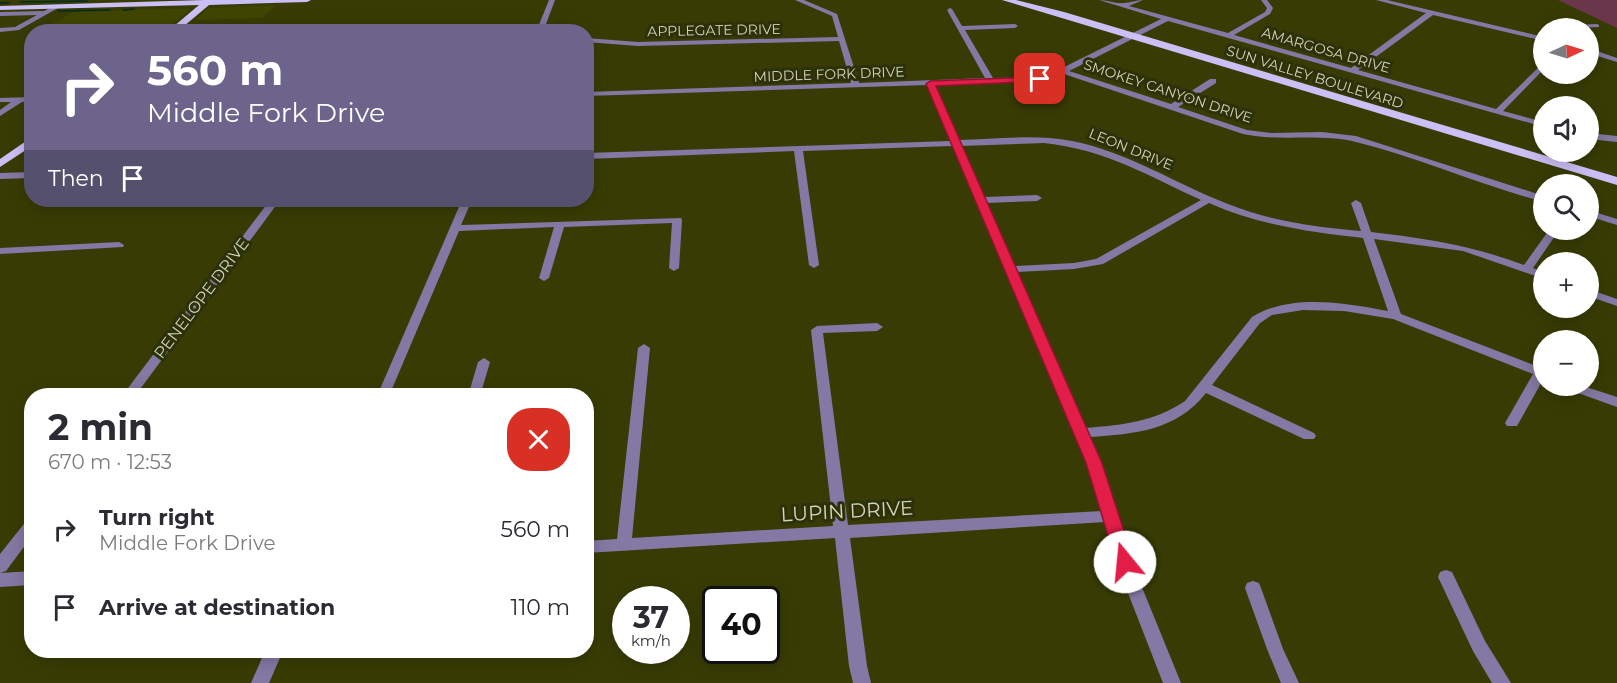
<!DOCTYPE html>
<meta charset="utf-8">
<style>
:root{--surface:#fff;--page:#f2f2f3;--text:#2b2b33;--muted:#7c7c81}
body{margin:0;font-family:Montserrat,sans-serif;background:var(--page);color:var(--text);height:100vh;display:flex;flex-direction:column;font-size:22px;white-space:nowrap}
*{box-sizing:border-box;margin:0}
p{font-size:20px;color:var(--muted)}
.icon{flex:none;width:33px;height:33px;fill:none;stroke:currentColor;stroke-width:2;stroke-linecap:round;stroke-linejoin:round}
.map{position:relative;flex:1;overflow:hidden}
.side{position:absolute;left:24px;top:388px;width:570px;height:270px;display:flex;flex-direction:column;background:var(--surface);border-radius:24px;box-shadow:0 3px 15px #0003}
.side>*{flex:none}
.top-card{position:absolute;left:24px;top:24px;width:570px;height:183px;border-radius:24px;box-shadow:0 3px 15px #0003;background:#6c648b;color:#fff;overflow:hidden}
.needle{width:39px;rotate:86deg}
.fabs{position:absolute;left:1533px;top:18px;display:grid;gap:12px}
.fabs a{display:grid;place-items:center;width:66px;height:66px;border-radius:50%;background:var(--surface);box-shadow:0 3px 15px #0003;font-size:30px}
.speed{position:absolute;left:612px;top:586px;display:flex;gap:12px;font-size:30px;font-weight:700;text-align:center}
.speed>*{display:grid;place-content:center;width:78px;height:78px;border-radius:50%;background:var(--surface);box-shadow:0 3px 15px #0003;line-height:1}
.speed small{font-size:15px;font-weight:400}
.speed .limit{border:3px solid #111;border-radius:9px;background:#fff;color:#111}
.pin{position:absolute;display:grid;place-items:center;width:51px;height:51px;color:#fff;margin:-26px;border-radius:12px;box-shadow:0 3px 9px #0006}
.me{position:absolute;width:66px;margin:-33px;rotate:343deg;stroke-linejoin:round;filter:drop-shadow(0 0 4px #0008)}
.turn{display:flex;align-items:center;gap:21px;height:126px;padding:0 24px;font-size:27px}
.turn .icon{width:78px;height:78px;stroke-width:2.5}
.turn b{display:block;font-size:42px;line-height:51px}
.then{display:flex;align-items:center;height:57px;padding:0 24px;background:#0003;gap:12px;font-size:22px}
.round{display:grid;place-items:center;flex:none;width:63px;height:63px;border-radius:24px;background:var(--page)}
.headline{display:flex;align-items:center;justify-content:space-between;height:102px;padding:0 24px}
h1{font-size:36px;font-weight:700;line-height:45px}
ul{padding:0;list-style:none}
li{display:flex;align-items:center;gap:18px;height:78px;padding:0 24px}
li div{flex:1}
li b{display:block;font-size:22px}
li em{font-style:normal}
.map>svg:first-child{display:block}
.built{fill:#404501}
.green{fill:#6a364c}
.lines{fill:none;stroke-linecap:round;stroke-linejoin:round}
.stream{stroke:#002c22;stroke-width:1.5}
.minor{fill:#8379a4;fill-rule:evenodd}
.major{fill:#cbc0f5;fill-rule:evenodd}
.route{fill:#e11d48;stroke:#92132f;stroke-width:1.5}
.labels{text-anchor:middle;stroke-width:6;stroke-linejoin:round;paint-order:stroke}
.far-street-label{font-size:14px;fill:#d0d4b9;stroke:#2d3109}
.street-label{font-size:16px;fill:#d0d4b9;stroke:#2d3109}
.near-street-label{font-size:20px;fill:#d0d4b9;stroke:#2d3109}
</style>
<div class="map">
<svg width="1617" height="683" viewBox="0 0 1617 683">
<rect width="100%" height="100%" fill="#383c04"/>
<path class="built" d="M276,5L262,18L196,20L208,8Z
M174,9H191L173,24L87,26L79,31H41L72,12Z"/>
<path class="green" d="M1558,0H1617V28Z"/>
<g class="lines">
<path class="stream" d="M21,2L87,1
M0,3H9
M123,10L134,9
M58,11L110,10"/>
<path class="minor" d="M549,0H555L543,32H536Z
M795,0H804L837,14L859,83L985,78L947,10L950,8L952,9L962,26L1015,24L1018,26L1015,28L965,30L993,78L1040,77L1052,73L1161,19L1099,0C1107,0 1116,4 1124,3C1130,3 1136,0 1143,0L1129,6L1228,33L1265,12L1267,8L1261,0H1267L1273,8L1270,14L1234,35L1351,68L1426,13L1376,0H1387L1544,37V41L1433,15L1358,70L1496,109L1544,62V69L1503,111L1544,122V127L1168,21L1069,71L1171,104L1210,79H1216V83L1178,107L1247,130L1271,133L1322,132L1356,136L1544,196V202C1480,185 1420,158 1356,142C1319,133 1280,142 1243,134L1064,74L1040,81L934,85L959,140C996,139 1036,134 1072,141C1128,152 1176,184 1228,204C1270,221 1315,227 1361,231L1351,203L1356,200L1361,203L1371,232C1424,238 1474,246 1524,265L1549,230H1559L1533,268L1544,272V279L1463,251L1374,239L1401,314L1544,369V378L1517,426H1507L1505,423L1533,374L1393,319L1344,311L1303,310L1272,315L1260,323L1212,385L1314,433L1316,436L1314,439H1304L1206,393C1176,431 1134,434 1090,437L1101,463L1137,575L1181,683H1163L1121,575L1105,522L850,538L867,666L871,683H853L849,666L835,538L586,553V541L617,539L638,348L644,344L650,348L632,538L833,526L811,330L817,326L877,323L883,327L877,331L823,333L848,525L1102,511L1087,463L952,146L803,151L819,265L814,268L809,265L794,151L586,159V153L950,141L927,85L586,96V92L851,83L839,41L638,46L586,42V38L638,42L838,37L832,16ZM1044,143C1107,150 1146,175 1201,200L1096,259L1074,263L1014,266L986,203L1037,201L1042,198L1037,195L984,197L961,146ZM1209,203C1258,225 1310,232 1363,238L1388,311C1345,303 1291,293 1252,317L1185,401C1154,422 1122,425 1085,428L1017,272L1074,269L1103,264Z
M56,5L59,7L58,8L19,30L0,32V28L15,27L37,15L0,16V12L44,11Z
M1597,24L1599,25V27L1544,30L1542,28L1545,26Z
M1588,48L1617,58V62L1588,53Z
M32,97V101L22,102L0,116V110L11,102H0V98Z
M1588,133L1617,136V142L1588,139Z
M32,172V178L0,179V173Z
M270,200H280L135,396H122Z
M462,200H472L461,225L681,218L682,220L679,268L674,271L669,268L672,223L564,227L549,278L544,281L539,278L554,227L459,231L389,396H377Z
M1588,210L1617,219V225L1588,216Z
M119,242L124,245L123,247L0,254V248Z
M1588,289L1617,299V306L1588,296Z
M484,358L490,362L480,396H468L478,362Z
M1565,386H1583L1617,397V407L1567,389Z
M32,518V536L6,571L0,573V554L27,520Z
M1446,570L1452,572L1485,641L1511,683H1492L1473,651L1438,577L1440,572Z
M32,571V585L0,587V573Z
M1253,581L1259,583L1261,588L1283,649L1299,683H1281L1267,649L1245,588L1247,583Z
M265,651H283L269,683H251Z"/>
<path class="major" d="M205,0H311L307,2L209,5L177,32H167L199,5L0,10V6Z
M1002,0H1016L1064,12L1617,177V185Z
M32,137V146L0,167V159Z"/>
</g>
<path class="route" d="M1040,77L1045,79L1044,81L936,86L1102,463L1134,562L1131,567L1125,570L1119,567L1116,562L1086,463L926,84L930,81Z"/>
<g class="labels">
<g class="far-street-label">
<text transform="translate(714 30) rotate(-1)" y="5">APPLEGATE DRIVE</text>
<text transform="translate(1326 50) rotate(16)" y="5">AMARGOSA DRIVE</text>
<text transform="translate(829 74) rotate(-2)" y="5">MIDDLE FORK DRIVE</text>
<text transform="translate(1315 77) rotate(17)" y="5">SUN VALLEY BOULEVARD</text>
<text transform="translate(1168 91) rotate(18)" y="5">SMOKEY CANYON DRIVE</text>
<text transform="translate(1131 149) rotate(22)" y="5">LEON DRIVE</text>
</g>
<g class="street-label">
<text transform="translate(201 298) rotate(-53)" y="6">PENELOPE DRIVE</text>
</g>
<g class="near-street-label">
<text transform="translate(847 511) rotate(-3)" y="7">LUPIN DRIVE</text>
</g>
</g>
</svg>
<div class="fabs">
<a><svg class="needle" viewBox="-14 -14 28 28"><path d="M0-13l5 13h-10z" fill="#e53935"/><path d="M0 13l5-13h-10z" fill="#7c7c81"/></svg></a>
<a><svg class="icon" aria-label="sound" viewBox="0 0 24 24"><path d="M4 9h4l5-4v14l-5-4H4zM17 9q2 3 0 6"/></svg></a>
<a><svg class="icon" aria-label="search" viewBox="0 0 24 24"><circle cx="10" cy="10" r="6"/><path d="M15 15l6 6"/></svg></a>
<a>+</a>
<a>−</a>
</div>
<div class="speed"><div>37<small>km/h</small></div><div class="limit">40</div></div>
<div class="pin" style="left:1040px;top:79px;background:#d93025"><svg class="icon" aria-label="arrive" viewBox="0 0 24 24"><path d="M6 21V4h12l-3 4 3 4H6"/></svg></div>
<svg class="me" style="left:1125px;top:562px" viewBox="-20 -20 40 40"><circle r="19" fill="#fff"/><path d="M0-13L10 11 0 6-10 11z" fill="#e11d48"/></svg>
<div class="top-card">
<div class="turn"><svg class="icon" aria-label="right" viewBox="0 0 24 24"><path d="M7 20v-9h11M14 6l5 5-5 5"/></svg><div><b>560 m</b>Middle Fork Drive</div></div>
<div class="then">Then<svg class="icon" aria-label="arrive" viewBox="0 0 24 24"><path d="M6 21V4h12l-3 4 3 4H6"/></svg></div>
</div>
<section class="side">
<div class="headline"><div><h1>2 min</h1><p>670 m · 12:53</p></div><a class="round" style="background:#d93025;color:#fff"><svg class="icon" aria-label="close" viewBox="0 0 24 24"><path d="M6 6l12 12M18 6L6 18"/></svg></a></div>
<ul>
<li><svg class="icon" aria-label="right" viewBox="0 0 24 24"><path d="M7 20v-9h11M14 6l5 5-5 5"/></svg><div><b>Turn right</b><p>Middle Fork Drive</p></div><em>560 m</em></li>
<li><svg class="icon" aria-label="arrive" viewBox="0 0 24 24"><path d="M6 21V4h12l-3 4 3 4H6"/></svg><div><b>Arrive at destination</b></div><em>110 m</em></li>
</ul>
</section>
</div>
